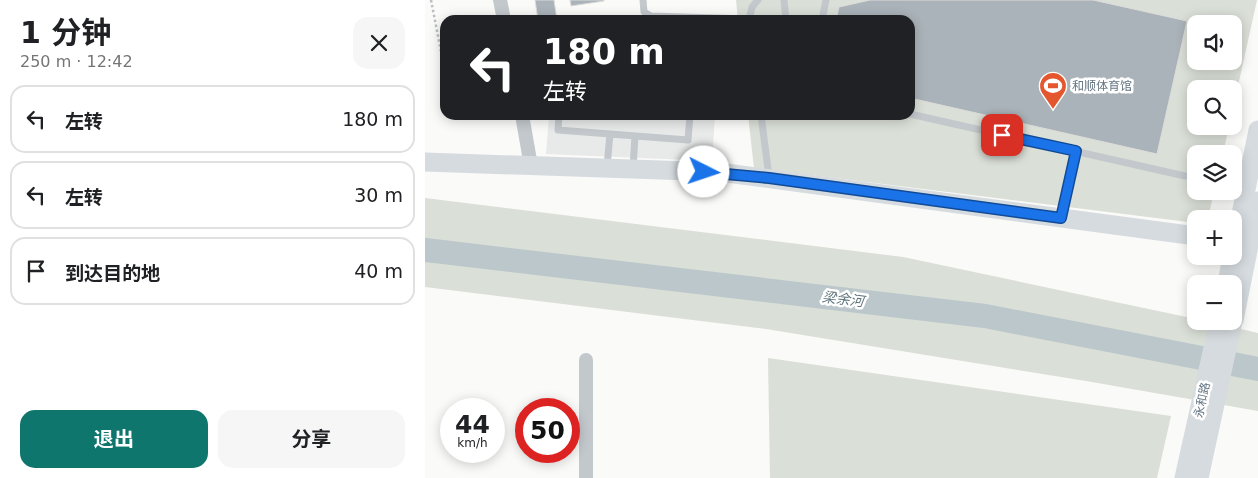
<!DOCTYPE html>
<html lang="zh">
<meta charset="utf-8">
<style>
:root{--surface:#fff;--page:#f6f6f6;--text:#202124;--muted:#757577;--line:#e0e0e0;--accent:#0f766e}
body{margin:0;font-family:"DejaVu Sans","Noto Sans SC",sans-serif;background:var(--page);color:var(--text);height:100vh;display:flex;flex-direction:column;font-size:19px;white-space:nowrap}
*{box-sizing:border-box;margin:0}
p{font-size:16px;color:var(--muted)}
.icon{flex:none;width:28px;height:28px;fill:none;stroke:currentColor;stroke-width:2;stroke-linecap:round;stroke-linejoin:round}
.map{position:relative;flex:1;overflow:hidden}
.side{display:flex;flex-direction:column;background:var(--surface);width:425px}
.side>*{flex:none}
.hud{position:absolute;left:15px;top:15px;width:475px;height:105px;border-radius:15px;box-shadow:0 2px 12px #0003;background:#202124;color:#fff;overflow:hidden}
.tools{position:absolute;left:762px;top:15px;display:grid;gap:10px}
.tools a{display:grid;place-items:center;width:55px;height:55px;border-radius:10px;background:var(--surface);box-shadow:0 2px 12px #0003;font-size:25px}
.speed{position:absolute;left:15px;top:398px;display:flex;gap:10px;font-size:25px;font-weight:700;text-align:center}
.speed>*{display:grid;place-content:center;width:65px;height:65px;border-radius:50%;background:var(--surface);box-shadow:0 2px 12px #0003;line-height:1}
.speed small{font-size:12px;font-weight:400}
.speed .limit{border:8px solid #d22;background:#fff;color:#111}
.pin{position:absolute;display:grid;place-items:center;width:42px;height:42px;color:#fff;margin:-21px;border-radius:10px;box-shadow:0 2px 8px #0006}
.me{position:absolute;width:55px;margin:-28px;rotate:94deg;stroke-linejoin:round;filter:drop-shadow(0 0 4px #0008)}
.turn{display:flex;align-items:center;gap:18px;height:105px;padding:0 20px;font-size:22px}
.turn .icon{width:65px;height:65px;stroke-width:2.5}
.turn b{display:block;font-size:35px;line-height:42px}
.round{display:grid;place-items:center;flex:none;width:52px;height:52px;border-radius:15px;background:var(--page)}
.headline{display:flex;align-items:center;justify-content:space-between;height:85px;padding:0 20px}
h1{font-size:30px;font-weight:700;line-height:38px}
.primary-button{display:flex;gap:10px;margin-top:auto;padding:10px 20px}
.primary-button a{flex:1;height:58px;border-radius:15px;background:var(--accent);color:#fff;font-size:20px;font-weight:700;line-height:58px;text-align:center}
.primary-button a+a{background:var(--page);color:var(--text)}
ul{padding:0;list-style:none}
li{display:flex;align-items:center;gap:15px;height:68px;margin:0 10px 8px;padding:0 10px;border:2px solid var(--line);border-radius:15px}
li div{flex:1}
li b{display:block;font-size:19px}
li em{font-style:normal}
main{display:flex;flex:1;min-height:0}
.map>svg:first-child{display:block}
.built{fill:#e8e9e9}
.green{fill:#dadfd7;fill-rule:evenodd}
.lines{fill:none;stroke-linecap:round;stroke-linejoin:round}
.river{stroke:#bbc7cb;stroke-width:24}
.building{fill:#aab3b9;stroke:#dcdcda}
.path{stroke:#bbbfc2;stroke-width:2.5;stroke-dasharray:2.5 2.5;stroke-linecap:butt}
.lane{stroke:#c3c8cc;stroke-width:7}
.street{stroke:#c3c8cc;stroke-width:14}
.secondary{stroke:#d6dbdf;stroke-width:19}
.route-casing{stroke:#114b97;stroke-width:12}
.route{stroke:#1a73e8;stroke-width:9}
.labels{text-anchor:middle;stroke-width:5;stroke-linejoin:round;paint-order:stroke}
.poi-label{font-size:12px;fill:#657683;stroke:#fff;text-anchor:start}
.street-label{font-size:12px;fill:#657683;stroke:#fff}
.water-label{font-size:14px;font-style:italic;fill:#60757c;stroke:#fff}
</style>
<main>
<section class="side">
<div class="headline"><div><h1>1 分钟</h1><p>250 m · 12:42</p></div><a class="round"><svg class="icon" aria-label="close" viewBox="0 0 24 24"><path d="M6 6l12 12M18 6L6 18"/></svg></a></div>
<ul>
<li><svg class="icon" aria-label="left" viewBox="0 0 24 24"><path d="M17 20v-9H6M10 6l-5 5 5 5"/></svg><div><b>左转</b></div><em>180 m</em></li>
<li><svg class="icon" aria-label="left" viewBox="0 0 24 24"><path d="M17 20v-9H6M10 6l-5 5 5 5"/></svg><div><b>左转</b></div><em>30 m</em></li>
<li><svg class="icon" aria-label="arrive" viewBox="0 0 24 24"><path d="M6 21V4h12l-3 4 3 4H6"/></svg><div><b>到达目的地</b></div><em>40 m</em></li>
</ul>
<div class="primary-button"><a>退出</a><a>分享</a></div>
</section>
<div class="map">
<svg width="833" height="478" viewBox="0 0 833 478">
<rect width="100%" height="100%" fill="#fafaf8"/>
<path class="built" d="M124,115H290L287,161L121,154Z"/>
<path class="green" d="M311,0H832L809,104V89H771V126H804L798,154H771V191H789L783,219H771V223L329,168L323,115H485V20H313ZM771,24H809V61H771Z
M0,198L478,257L771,319V321H781L833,333V411L661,381L341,329L0,287Z
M343,358L746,416L732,478H345Z"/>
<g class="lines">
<path class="river" d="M0,250L560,316L833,369"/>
</g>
<path class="building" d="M110,0H129L132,20H113Z
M145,0H179V1L146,6Z
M445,0H668L762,21L732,154L485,98V20H411L414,7Z"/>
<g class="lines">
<path class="path" d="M6,0L20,72"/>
<path class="lane" d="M218,0L219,12L226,16L323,19
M359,0L361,20
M324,20L327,7L333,0
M397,20L401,0
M485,114L760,176
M134,115L133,130L263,140L265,115
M336,115L344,177
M182,166L185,134
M208,168L210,136
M636,217L651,151"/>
<path class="street" d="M75,0L79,20
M97,115L106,166
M161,478V360"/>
<path class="secondary" d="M0,162L294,172L771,236
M809,249L833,130
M802,284L807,256
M809,320L833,201
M759,478L794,321
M774,478L808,321"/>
</g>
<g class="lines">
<defs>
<path id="route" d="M279,172L344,178L636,218L651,151L577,135"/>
</defs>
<use href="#route" class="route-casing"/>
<use href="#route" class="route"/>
</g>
<defs>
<symbol id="stadium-pin" viewBox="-11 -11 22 30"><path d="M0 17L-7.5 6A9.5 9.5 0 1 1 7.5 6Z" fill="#e4572e" stroke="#fff"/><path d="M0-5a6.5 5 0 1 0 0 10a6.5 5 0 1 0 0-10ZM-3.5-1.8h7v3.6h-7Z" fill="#fff"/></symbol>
</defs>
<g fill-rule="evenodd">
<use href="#stadium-pin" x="612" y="70" width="32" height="43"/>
</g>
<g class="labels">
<g class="poi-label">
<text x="647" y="90">和顺体育馆</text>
</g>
<g class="street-label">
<text transform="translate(777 400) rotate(-78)" y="4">永和路</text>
</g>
<g class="water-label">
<text transform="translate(418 299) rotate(7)" y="5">梁余河</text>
</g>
</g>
</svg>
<div class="tools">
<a><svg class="icon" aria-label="sound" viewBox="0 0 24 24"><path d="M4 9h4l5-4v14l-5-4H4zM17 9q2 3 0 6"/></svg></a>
<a><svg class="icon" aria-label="search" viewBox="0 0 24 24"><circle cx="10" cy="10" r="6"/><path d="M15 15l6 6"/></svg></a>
<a><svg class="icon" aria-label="layers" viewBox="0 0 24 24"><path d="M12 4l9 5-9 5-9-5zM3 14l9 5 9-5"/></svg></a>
<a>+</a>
<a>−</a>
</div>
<div class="speed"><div>44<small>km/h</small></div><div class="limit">50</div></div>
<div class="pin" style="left:577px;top:135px;background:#d93025"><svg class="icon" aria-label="arrive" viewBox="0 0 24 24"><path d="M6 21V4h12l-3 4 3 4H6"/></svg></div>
<svg class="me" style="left:279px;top:172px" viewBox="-20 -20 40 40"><circle r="19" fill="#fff"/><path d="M0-13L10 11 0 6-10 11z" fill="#1a73e8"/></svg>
<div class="hud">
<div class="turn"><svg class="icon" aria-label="left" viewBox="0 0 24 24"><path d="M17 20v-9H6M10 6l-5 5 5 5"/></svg><div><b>180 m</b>左转</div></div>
</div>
</div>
</main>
